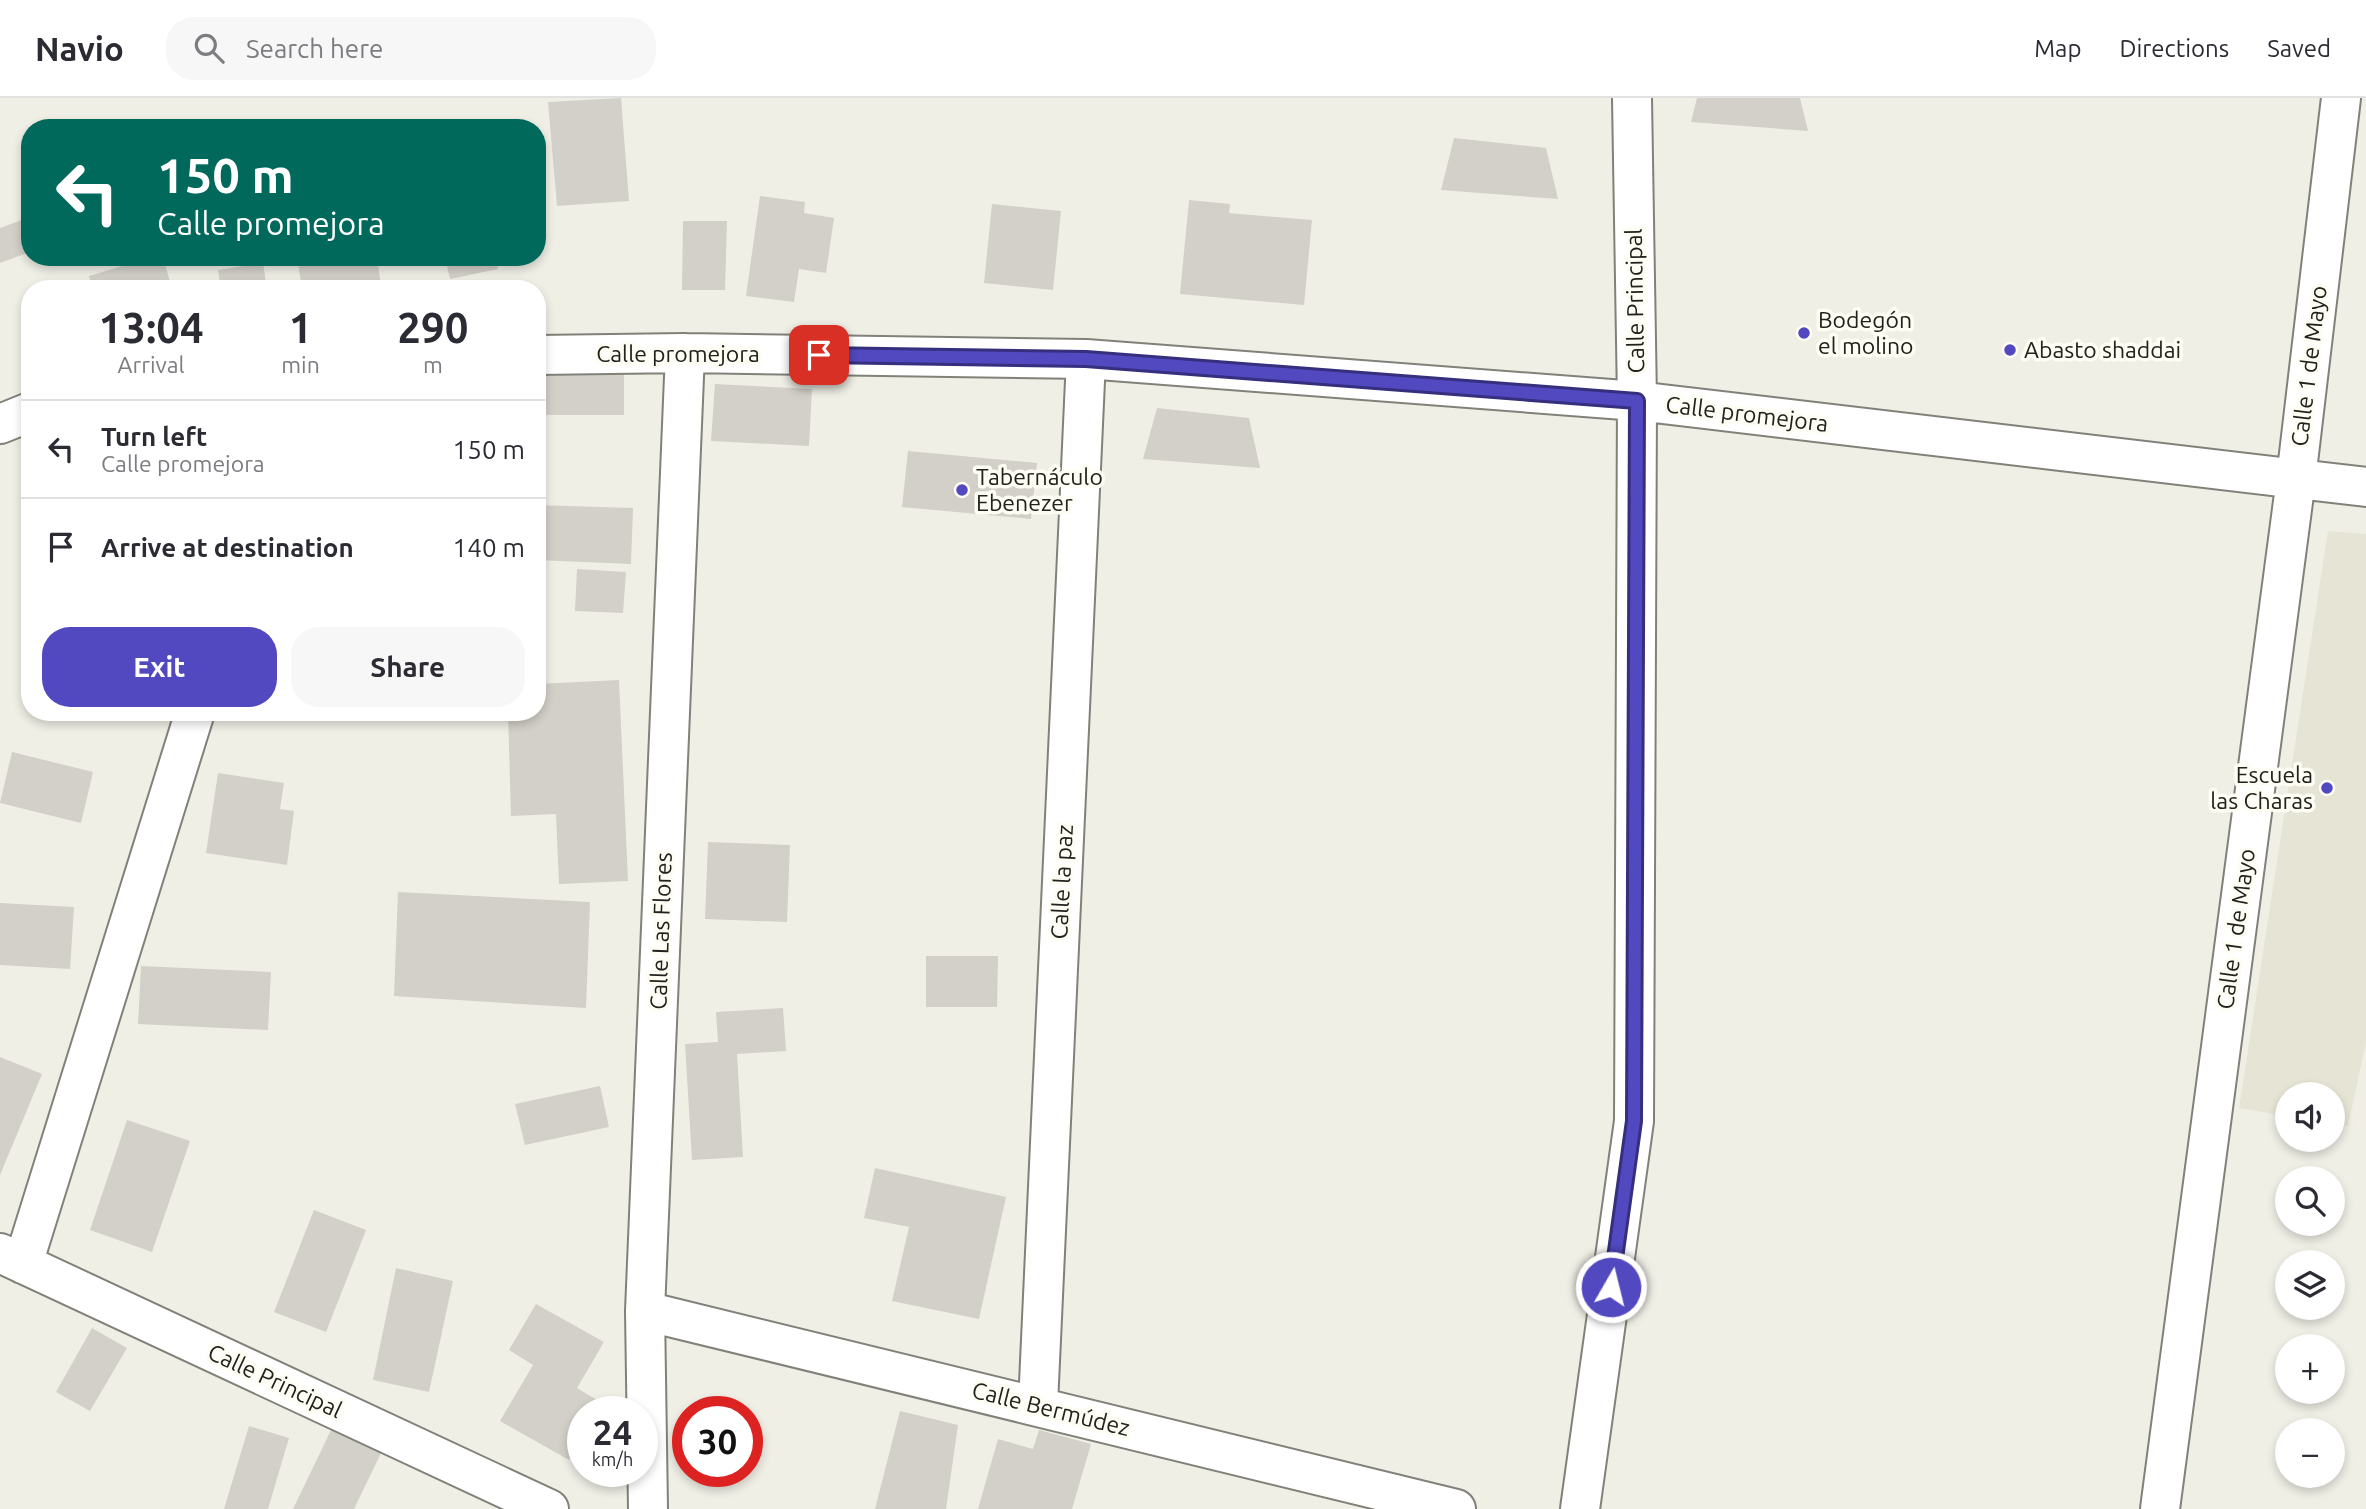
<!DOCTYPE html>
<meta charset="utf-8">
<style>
:root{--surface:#fff;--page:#f7f7f7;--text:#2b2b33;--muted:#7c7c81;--line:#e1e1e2;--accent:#5249c0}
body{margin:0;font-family:Ubuntu,sans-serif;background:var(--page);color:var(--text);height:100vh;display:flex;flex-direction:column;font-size:26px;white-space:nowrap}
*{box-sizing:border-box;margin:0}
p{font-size:23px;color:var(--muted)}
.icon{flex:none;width:38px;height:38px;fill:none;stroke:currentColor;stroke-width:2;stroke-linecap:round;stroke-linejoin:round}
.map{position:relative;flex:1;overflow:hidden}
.details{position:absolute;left:21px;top:182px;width:525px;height:441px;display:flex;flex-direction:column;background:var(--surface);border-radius:28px;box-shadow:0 4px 10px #0003}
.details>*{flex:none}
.top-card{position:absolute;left:21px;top:21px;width:525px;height:147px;border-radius:28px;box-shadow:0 4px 10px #0003;background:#00695c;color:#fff;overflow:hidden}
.tools{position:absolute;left:2275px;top:984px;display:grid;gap:14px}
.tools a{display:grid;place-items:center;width:70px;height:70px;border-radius:50%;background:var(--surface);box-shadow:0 4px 10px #0003;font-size:35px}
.speed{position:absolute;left:567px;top:1298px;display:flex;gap:14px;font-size:35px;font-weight:700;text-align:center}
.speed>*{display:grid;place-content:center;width:91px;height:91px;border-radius:50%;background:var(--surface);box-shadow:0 4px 10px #0003;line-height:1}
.speed small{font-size:18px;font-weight:400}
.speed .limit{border:10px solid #d22;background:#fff;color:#111}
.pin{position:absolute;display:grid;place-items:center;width:60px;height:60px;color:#fff;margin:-30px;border-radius:14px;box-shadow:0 4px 10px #0006}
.me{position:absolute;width:77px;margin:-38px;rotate:8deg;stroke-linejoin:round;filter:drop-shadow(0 0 5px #0008)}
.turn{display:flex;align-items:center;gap:24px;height:147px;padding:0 21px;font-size:32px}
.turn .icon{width:91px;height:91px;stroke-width:2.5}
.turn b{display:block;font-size:49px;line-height:60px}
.eta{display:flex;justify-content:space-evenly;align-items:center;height:119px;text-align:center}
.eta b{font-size:42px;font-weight:700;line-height:49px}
.button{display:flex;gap:14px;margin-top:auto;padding:14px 21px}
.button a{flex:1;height:80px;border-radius:28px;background:var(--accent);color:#fff;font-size:28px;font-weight:700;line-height:80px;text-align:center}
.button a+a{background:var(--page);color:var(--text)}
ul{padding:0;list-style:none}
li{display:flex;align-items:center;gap:21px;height:98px;padding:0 21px;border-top:2px solid var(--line)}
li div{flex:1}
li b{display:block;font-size:26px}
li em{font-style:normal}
header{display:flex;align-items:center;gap:42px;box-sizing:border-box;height:98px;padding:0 35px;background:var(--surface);border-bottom:2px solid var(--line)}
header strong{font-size:33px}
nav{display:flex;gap:38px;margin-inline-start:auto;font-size:24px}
.search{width:490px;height:63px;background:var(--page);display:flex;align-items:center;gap:18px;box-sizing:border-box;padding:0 24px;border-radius:28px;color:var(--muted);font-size:26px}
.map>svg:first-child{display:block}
.built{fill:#e6e4d4}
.building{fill:#d2d0c8}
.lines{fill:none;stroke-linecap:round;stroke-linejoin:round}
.minor-casing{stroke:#828179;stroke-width:42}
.minor{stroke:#fff;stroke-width:38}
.route-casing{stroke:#352f7d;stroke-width:18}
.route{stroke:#5249c0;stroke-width:12}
.poi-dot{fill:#5249c0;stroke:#fefdf4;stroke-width:2.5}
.labels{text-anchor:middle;stroke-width:7;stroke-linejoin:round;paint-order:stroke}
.street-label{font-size:23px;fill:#21211d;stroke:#fefdf4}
.poi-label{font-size:23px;fill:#21211d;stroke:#fefdf4;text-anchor:start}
</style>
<header>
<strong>Navio</strong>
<div class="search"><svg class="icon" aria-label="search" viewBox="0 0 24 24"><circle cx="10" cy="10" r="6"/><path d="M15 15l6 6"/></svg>Search here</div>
<nav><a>Map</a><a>Directions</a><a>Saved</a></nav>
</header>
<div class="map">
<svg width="2366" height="1411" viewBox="0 0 2366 1411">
<rect width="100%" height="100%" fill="#f0efe6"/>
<path class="built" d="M2328,433L2366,436V944L2348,1028L2333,1025V996H2287V1018L2239,1010Z"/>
<path class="building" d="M621,0L629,103L557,108L548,4Z
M1697,0H1800L1808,33L1691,24Z
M1454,40L1546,50L1558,101L1441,92Z
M760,98L805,104L804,115L834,120L826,175L799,171L794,204L746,198Z
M1189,102L1230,106L1229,115L1312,122L1304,207L1180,196Z
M992,106L1061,113L1053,192L984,185Z
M30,119V154L0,165V130Z
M683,123H727L725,192H682Z
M152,159H163L172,191H92L89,178Z
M297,159H377L381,188L302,191Z
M445,159H496L498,171L450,181Z
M263,165L267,191H221L218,172Z
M537,263H624V317H537Z
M715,286L812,291L809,348L711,343Z
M1157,310L1249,320L1260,370L1143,361Z
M908,353L1037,365L1031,421L902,409Z
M537,407L633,410L631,466L537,462Z
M577,471L626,474L623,515L575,513Z
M619,582L628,783L559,786L556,716L511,718L508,614H537V586Z
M12,654L93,674L81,725L0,705Z
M218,675L284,685L280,711L294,713L287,767L206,755Z
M708,744L790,747L787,824L705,821Z
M398,794L590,804L586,910L394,898Z
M0,805L74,809L70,871L0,867Z
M926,858H998L997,909H926Z
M141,868L271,874L268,932L138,926Z
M783,910L786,953L737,956L743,1059L692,1062L685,946L718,944L716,914Z
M0,959L42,976L0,1077Z
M600,988L609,1029L525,1047L515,1006Z
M127,1022L190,1043L152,1154L90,1132Z
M875,1070L1006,1099L979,1221L892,1203L909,1129L864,1120Z
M314,1112L366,1132L326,1234L274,1214Z
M396,1170L453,1183L429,1294L373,1282Z
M536,1206L604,1244L577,1290L602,1305L597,1314H583V1338L569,1362L500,1323L533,1267L509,1252Z
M92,1230L127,1250L90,1313L56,1294Z
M900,1313L958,1327L946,1411H875Z
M249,1328L289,1340L268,1411H224Z
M332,1330L382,1353L354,1411H293Z
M1039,1332L1091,1346L1072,1411H978L998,1341L1033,1351Z"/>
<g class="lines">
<defs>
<path id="minor" d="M537,257L685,255L1086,261L1637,303L2366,389
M0,326L30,314
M0,1155L549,1411
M23,1166L195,614
M645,1213L1456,1411
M1038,1307L1086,261
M648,1411L645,1213L685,255
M1580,1411L1634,1023L1637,303L1632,0
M2160,1411L2296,381L2341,0"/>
</defs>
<use href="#minor" class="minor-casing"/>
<use href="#minor" class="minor"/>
</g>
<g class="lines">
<defs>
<path id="route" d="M819,257L1086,261L1637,303L1634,1023L1611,1189"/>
</defs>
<use href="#route" class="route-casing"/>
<use href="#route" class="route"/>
</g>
<g class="poi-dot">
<circle cx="1804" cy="235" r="7"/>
<circle cx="2010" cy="252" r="7"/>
<circle cx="962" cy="392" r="7"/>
<circle cx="2327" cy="690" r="7"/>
</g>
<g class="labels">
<g class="street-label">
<text transform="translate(1635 203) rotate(-91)" y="8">Calle Principal</text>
<text x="678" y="264">Calle promejora</text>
<text transform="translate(2309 268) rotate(-83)" y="8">Calle 1 de Mayo</text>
<text transform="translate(1747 316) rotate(7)" y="8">Calle promejora</text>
<text transform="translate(1062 784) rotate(-87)" y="8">Calle la paz</text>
<text transform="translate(2236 831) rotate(-82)" y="8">Calle 1 de Mayo</text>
<text transform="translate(661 833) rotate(-88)" y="8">Calle Las Flores</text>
<text transform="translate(275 1283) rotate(25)" y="8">Calle Principal</text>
<text transform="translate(1051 1311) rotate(14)" y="8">Calle Bermúdez</text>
</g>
<g class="poi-label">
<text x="1818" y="230">Bodegón<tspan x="1818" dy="26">el molino</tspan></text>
<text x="2024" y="260">Abasto shaddai</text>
<text x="976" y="387">Tabernáculo<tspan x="976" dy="26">Ebenezer</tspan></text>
<text x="2313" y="685" text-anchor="end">Escuela<tspan x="2313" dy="26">las Charas</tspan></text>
</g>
</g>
</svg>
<div class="tools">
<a><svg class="icon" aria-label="sound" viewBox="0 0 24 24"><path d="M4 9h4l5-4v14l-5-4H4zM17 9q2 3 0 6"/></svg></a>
<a><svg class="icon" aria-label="search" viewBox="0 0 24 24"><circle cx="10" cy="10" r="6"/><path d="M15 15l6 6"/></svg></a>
<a><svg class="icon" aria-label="layers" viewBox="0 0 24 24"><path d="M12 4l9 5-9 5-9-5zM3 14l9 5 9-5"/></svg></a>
<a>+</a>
<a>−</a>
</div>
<div class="speed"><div>24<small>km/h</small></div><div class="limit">30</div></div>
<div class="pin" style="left:819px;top:257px;background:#d93025"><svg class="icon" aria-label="arrive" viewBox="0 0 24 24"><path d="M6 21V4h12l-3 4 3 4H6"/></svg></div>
<svg class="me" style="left:1611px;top:1189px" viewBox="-20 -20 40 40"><circle r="17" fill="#5249c0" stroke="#fff" stroke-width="3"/><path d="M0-11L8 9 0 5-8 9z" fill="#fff"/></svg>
<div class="top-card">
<div class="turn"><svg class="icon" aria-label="left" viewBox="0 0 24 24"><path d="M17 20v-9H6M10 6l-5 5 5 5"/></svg><div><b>150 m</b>Calle promejora</div></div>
</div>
<section class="details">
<div class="eta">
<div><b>13:04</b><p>Arrival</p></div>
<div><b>1</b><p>min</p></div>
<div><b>290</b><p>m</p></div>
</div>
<ul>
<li><svg class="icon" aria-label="left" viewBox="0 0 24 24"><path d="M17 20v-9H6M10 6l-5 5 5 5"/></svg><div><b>Turn left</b><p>Calle promejora</p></div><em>150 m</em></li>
<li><svg class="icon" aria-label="arrive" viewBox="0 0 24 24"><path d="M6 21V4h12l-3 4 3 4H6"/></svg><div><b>Arrive at destination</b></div><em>140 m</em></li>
</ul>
<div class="button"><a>Exit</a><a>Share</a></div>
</section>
</div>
